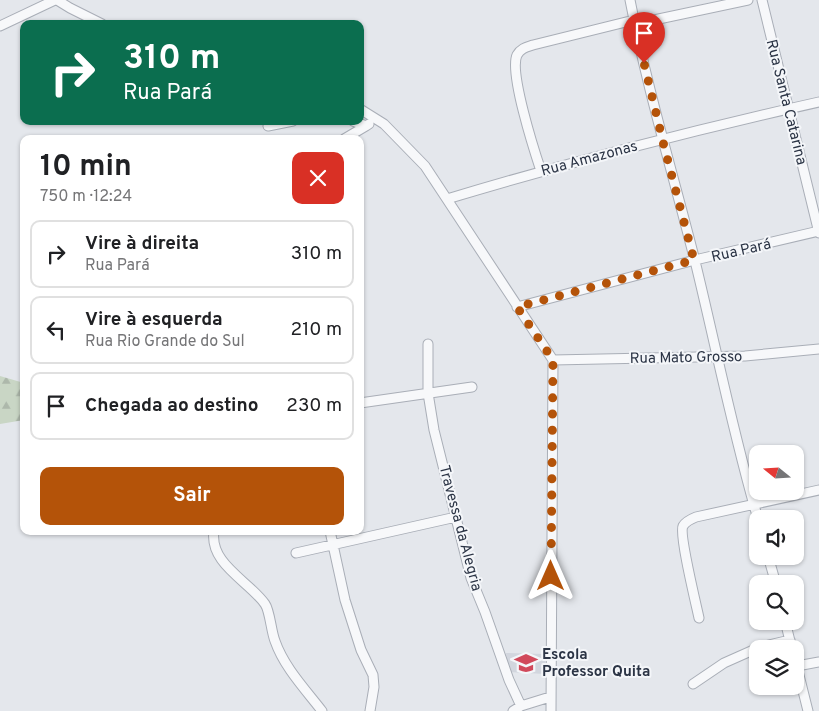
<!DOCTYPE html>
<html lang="pt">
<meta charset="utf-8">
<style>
:root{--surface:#fff;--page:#f6f6f6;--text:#202124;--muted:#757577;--line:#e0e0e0;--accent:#b45309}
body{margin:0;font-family:Overpass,sans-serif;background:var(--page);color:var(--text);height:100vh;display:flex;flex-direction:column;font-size:19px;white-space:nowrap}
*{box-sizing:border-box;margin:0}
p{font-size:16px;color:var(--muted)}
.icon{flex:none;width:28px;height:28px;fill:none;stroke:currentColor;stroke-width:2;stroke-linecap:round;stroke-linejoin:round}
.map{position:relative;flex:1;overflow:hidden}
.panel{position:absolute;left:20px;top:135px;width:344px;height:400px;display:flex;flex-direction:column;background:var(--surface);border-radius:10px;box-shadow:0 1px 4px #0004}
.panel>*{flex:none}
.top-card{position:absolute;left:20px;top:20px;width:344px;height:105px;border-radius:10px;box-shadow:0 1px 4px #0004;background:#0b6e4f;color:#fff;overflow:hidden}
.needle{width:32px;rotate:288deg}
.tools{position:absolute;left:749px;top:445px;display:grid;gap:10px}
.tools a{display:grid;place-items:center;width:55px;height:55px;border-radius:10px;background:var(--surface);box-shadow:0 1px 4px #0004;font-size:25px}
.pin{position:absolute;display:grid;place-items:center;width:42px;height:42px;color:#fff;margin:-51px -21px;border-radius:50% 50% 50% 0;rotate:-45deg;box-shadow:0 0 5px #0007}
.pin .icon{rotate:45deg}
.me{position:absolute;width:55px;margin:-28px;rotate:0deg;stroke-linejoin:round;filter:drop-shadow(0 0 4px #0008)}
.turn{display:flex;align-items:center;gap:18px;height:105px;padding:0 20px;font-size:22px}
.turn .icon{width:65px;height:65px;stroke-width:2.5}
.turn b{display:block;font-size:35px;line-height:42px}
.round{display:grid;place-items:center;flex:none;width:52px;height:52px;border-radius:10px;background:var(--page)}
.headline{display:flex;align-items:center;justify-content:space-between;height:85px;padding:0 20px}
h1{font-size:30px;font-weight:700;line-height:38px}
.action{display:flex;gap:10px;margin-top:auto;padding:10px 20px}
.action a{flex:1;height:58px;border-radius:10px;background:var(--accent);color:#fff;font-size:20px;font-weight:700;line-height:58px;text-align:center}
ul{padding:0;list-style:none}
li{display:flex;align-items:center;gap:15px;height:68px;margin:0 10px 8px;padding:0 10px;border:2px solid var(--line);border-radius:10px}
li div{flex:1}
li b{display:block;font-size:19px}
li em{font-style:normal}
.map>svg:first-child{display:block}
.built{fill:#d2d6de}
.forest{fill:url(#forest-firs)}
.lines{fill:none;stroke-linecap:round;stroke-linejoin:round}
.minor-casing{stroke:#a9aeb7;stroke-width:11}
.minor{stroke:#f7f8fa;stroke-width:9}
.route{stroke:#b45309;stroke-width:9;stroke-dasharray:0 16.2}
.labels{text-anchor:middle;stroke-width:4;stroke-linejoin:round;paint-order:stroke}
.street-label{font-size:15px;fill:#2b3445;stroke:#f4f6f9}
.poi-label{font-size:15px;font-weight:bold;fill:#2b3445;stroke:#f4f6f9;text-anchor:start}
</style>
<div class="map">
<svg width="819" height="711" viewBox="0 0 819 711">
<defs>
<pattern id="forest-firs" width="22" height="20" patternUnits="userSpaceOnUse" patternTransform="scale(1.25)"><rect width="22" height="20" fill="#c9d6c5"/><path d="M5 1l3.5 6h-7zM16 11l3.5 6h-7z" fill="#adb8ab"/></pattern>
</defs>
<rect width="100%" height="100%" fill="#e4e7ec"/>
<path class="built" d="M506,653L545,654V674L508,672Z"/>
<path class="forest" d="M0,376L24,383V420L0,424Z"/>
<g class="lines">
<defs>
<path id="minor" d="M57,0L70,8L102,24
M630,0C647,88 673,174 695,261C716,347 733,434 758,519
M762,0L819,233
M635,24L748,0
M0,26L55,0
M360,109L384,124L425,166L553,360L551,711
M353,121L366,126L369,124
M268,126L293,121
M344,139L366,126
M541,171C534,150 509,72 517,55C521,48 527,47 533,45L634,20
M447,199C570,162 694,130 819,102
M517,307L695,260L819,231
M428,344V393L434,430L471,578L485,612L509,680L521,706
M553,360L745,356L819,349
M360,403L472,387
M214,531C209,564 249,581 265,604C270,611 271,631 275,641C284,667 305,689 322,711
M330,531L345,600L361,650L373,675L374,687L370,711
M296,553L456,517
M768,556L776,584
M699,618C696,604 679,534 683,526C686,521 691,519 696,517L819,490
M785,621L792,649
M795,659L808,711
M797,666L819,662
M693,684L724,663L760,647L790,640
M513,711L521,706L550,697"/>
</defs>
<use href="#minor" class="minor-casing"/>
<use href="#minor" class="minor"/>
</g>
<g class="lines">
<path class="route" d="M551,576L553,360L517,307L694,260L664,146L644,63"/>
</g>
<defs>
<symbol id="school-bare" viewBox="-9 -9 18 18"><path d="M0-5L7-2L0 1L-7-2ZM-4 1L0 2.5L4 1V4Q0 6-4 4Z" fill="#d1495b" stroke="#f4f6f9" stroke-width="2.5" paint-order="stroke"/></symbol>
</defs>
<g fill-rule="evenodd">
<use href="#school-bare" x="510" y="647" width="32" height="32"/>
</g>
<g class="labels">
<g class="street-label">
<text transform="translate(787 102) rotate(76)" y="5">Rua Santa Catarina</text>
<text transform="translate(589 158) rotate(-15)" y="5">Rua Amazonas</text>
<text transform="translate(741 250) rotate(-13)" y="5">Rua Pará</text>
<text transform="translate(686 357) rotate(-1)" y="5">Rua Mato Grosso</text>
<text transform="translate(461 528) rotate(75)" y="5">Travessa da Alegria</text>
</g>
<g class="poi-label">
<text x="542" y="659">Escola<tspan x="542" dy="17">Professor Quita</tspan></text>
</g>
</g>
</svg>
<div class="tools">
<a><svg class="needle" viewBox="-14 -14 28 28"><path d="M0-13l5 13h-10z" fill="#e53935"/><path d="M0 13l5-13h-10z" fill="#757577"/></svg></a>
<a><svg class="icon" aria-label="sound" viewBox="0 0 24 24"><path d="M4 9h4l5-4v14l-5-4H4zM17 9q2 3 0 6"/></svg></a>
<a><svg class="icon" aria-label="search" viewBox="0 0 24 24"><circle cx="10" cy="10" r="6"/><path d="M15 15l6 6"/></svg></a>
<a><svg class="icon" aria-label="layers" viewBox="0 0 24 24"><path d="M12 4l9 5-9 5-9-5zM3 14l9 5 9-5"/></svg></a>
</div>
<div class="pin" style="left:644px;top:63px;background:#d93025"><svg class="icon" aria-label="arrive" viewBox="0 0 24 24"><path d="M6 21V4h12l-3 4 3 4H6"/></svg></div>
<svg class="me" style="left:551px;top:576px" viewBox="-20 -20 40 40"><path d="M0-17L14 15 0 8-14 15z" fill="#b45309" stroke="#fff" stroke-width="4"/></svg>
<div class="top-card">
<div class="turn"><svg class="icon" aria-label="right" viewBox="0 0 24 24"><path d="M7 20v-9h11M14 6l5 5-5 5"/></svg><div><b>310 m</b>Rua Pará</div></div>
</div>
<section class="panel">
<div class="headline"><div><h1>10 min</h1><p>750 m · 12:24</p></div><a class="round" style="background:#d93025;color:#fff"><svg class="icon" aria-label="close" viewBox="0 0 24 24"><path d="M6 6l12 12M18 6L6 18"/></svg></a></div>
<ul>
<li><svg class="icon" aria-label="right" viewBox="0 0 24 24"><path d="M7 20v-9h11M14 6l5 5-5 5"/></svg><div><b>Vire à direita</b><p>Rua Pará</p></div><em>310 m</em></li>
<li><svg class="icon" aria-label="left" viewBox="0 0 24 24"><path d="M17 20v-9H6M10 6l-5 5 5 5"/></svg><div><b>Vire à esquerda</b><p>Rua Rio Grande do Sul</p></div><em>210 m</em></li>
<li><svg class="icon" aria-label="arrive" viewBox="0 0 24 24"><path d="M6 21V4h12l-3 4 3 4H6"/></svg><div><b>Chegada ao destino</b></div><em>230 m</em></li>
</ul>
<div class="action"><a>Sair</a></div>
</section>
</div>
